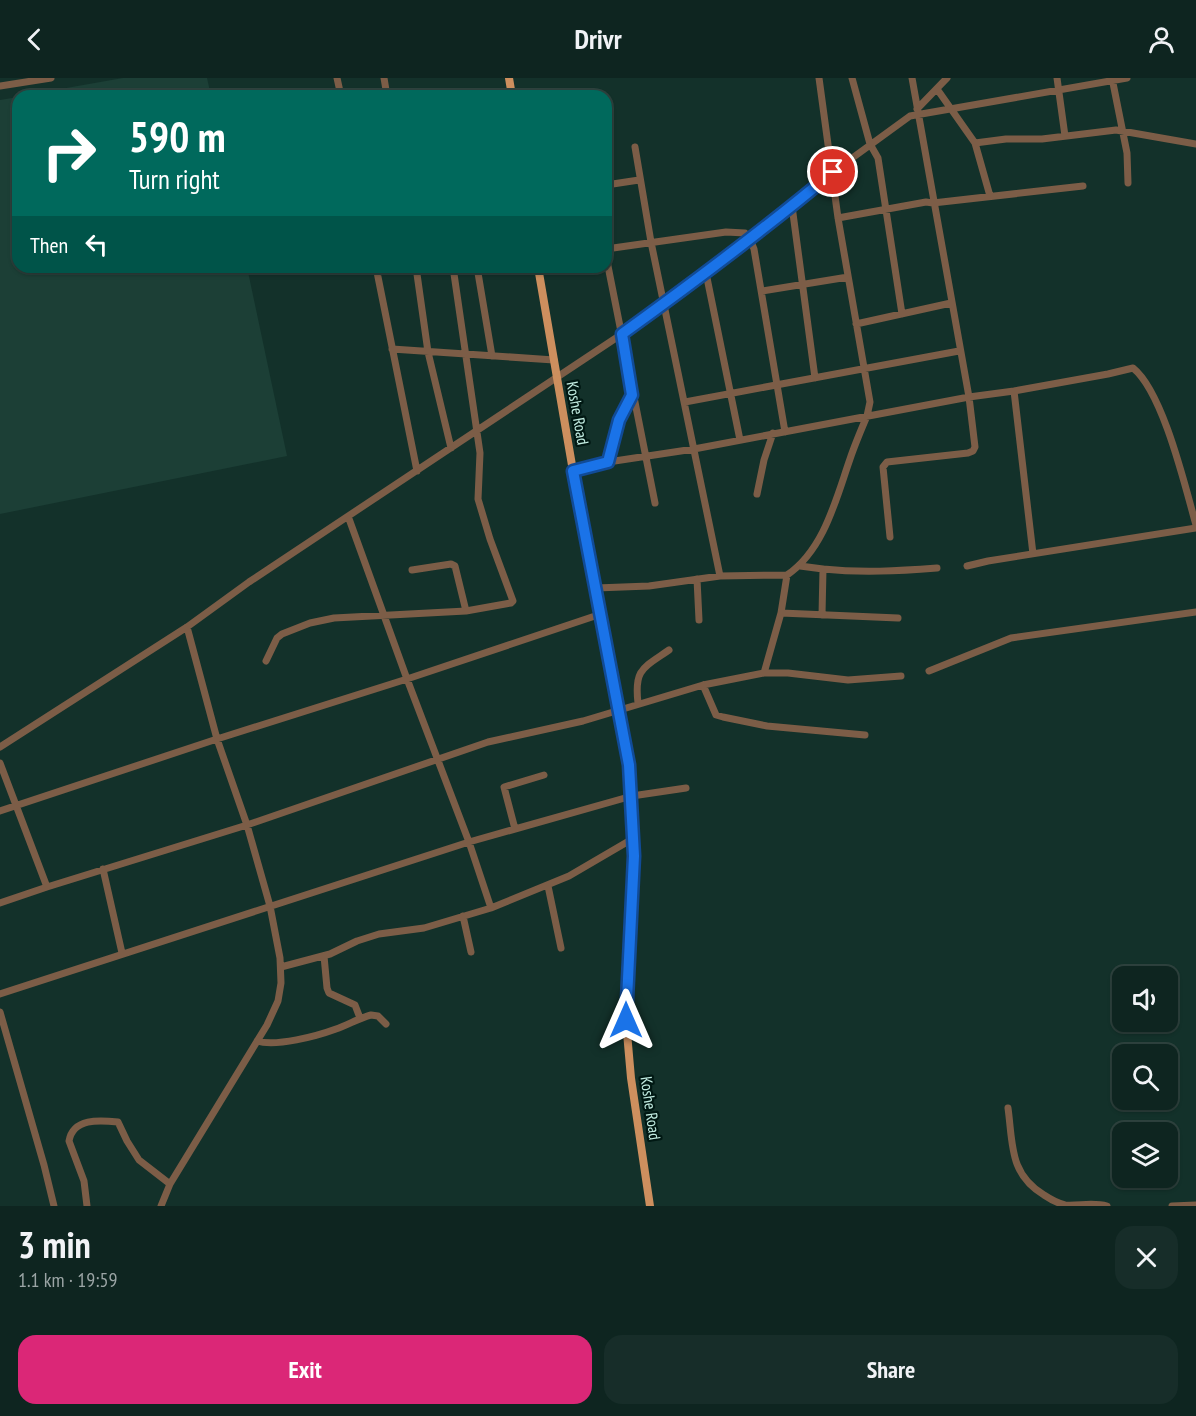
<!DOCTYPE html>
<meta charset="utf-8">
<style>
:root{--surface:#0e2520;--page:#172d29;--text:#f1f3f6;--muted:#9ba5a5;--line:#2e423e;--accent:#db2777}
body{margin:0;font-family:"PT Sans Narrow",sans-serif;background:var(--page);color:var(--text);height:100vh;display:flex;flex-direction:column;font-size:22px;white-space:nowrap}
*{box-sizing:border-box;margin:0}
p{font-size:20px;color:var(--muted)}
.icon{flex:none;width:33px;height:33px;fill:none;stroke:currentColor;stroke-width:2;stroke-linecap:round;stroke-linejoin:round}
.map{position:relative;height:1128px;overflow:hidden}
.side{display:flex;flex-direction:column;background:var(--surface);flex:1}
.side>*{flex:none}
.hud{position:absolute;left:12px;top:12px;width:600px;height:183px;border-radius:18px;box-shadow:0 2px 4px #0004,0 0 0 2px var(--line);background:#00695c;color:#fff;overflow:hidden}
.buttons{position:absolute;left:1112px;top:888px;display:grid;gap:12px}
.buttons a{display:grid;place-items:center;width:66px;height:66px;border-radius:12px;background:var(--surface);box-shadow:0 2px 4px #0004,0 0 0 2px var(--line);font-size:30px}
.pin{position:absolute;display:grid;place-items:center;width:51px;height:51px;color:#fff;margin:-26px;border:3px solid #fff;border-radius:50%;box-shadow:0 2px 6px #0007}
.me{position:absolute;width:66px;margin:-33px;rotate:0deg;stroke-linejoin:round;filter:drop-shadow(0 0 4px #0008)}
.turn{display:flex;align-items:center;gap:21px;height:126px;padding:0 18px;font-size:27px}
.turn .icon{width:78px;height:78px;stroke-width:2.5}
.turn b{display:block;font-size:42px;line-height:51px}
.then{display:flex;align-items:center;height:57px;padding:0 18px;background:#0003;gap:12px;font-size:22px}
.round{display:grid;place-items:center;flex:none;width:63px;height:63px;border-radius:18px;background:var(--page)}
.headline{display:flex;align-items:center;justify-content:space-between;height:102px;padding:0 18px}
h1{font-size:36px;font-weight:700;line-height:45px}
.action{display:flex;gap:12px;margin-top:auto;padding:12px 18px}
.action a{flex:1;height:69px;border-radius:18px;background:var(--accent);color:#fff;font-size:24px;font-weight:700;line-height:69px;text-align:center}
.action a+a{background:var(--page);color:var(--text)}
header{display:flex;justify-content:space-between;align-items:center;height:78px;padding:0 18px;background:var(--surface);font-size:27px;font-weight:700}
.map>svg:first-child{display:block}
.built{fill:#1c3f36}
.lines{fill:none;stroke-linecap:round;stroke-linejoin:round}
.minor{stroke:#7c5d47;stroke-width:7}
.major{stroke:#cd8f5e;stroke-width:8}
.route-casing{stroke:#114b97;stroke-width:15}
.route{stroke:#1a73e8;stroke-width:10}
.labels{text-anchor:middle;stroke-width:4.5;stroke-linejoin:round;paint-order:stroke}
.street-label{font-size:16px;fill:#c1ece1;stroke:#001813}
</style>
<header><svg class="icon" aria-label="back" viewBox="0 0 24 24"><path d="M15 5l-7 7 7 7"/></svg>Drivr<svg class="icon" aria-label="person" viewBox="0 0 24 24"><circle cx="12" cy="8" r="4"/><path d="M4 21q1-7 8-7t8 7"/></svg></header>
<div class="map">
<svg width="1196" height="1128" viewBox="0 0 1196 1128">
<rect width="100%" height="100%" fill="#13312a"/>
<path class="built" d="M123,0H207L211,18H21Z
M18,19V189H247L287,378L0,436V22Z"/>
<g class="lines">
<path class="minor" d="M337,0L341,18
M384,0L387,18
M852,0L870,66L878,80L902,236
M1057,0L1065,58
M1112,0L1127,75L1128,105
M0,8L51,0
M937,11L975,65L990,118
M917,31L947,0
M975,65L1006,61H1042L1116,52L1196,66
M635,69L651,164L720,498
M606,107L639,102
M792,128L815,300
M838,140L926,124L933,125L1083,108
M606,171L726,154L745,155L750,161L754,171L785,354
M606,178L655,425
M376,189L417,393
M416,189L428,274L451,370
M477,189L492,278
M377,194L415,189
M706,195L740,362
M762,213L848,199
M856,246L951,225
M392,271L554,282
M1014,313L1033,476
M685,324L959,273
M608,384L694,371L969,319L1014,313L1108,296L1133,290C1163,314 1185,408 1196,447
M573,393L608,384L619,342L632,317
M757,416L764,382L773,355
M348,438L407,601L469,764L491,830
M890,459L883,389L887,384L968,375L973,373L975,369L969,319L912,0
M800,488L823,491
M967,488L988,483L1196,450
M412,492L451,486L455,488L466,533
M697,501L699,542
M596,510L649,508L720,498L787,497C824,472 836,421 850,381C855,366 861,352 867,338L870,324L838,140L819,0
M781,535L898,540
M822,537L823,491C862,495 898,493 937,490
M266,583L277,560L282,556L310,545L334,540L466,533L511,525L513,523L490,461L478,421L480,375L453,189
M929,593L1011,560L1196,534
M764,595L781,535L787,497
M703,607L716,637L723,639L767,648L865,657
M638,625C634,591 643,590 669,572
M0,669L187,549L249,504L622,256L706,195L792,128L833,94L910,38L1127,0
M0,685L47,809
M0,733L217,661L407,601L601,536
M515,751L504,709L544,697
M103,791L122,875
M548,808L561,870
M0,825L47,809L247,747L488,664L583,643L703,607L764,595H788L848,602L901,598
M463,838L471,874
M324,878L327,910L329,915L355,927L360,940
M281,889L330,876L357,863L379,856L424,850L491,830L569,798L634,760
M0,916L469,764L632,718L686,710
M0,934L44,1087L54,1128
M257,963C276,969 317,958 336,951C348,947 359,940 371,937L378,938L386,946
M1008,1030C1013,1066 1009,1096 1044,1117C1050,1121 1057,1125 1065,1127C1079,1128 1093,1124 1107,1128
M87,1128L84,1103L69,1063C73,1040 99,1042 118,1044L127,1063L139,1082L170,1106
M161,1128L170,1106L267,947L278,923L281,905L280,880L270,828L247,747L217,661L187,549
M1172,1128L1196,1127"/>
<path class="major" d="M509,0L512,18
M538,189L573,393L629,687L634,778L625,932L631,1000L650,1128"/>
</g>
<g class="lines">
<defs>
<path id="route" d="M626,942L634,778L629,687L573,393L608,384L619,342L632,317L622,256C694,204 765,151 833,94"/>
</defs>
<use href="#route" class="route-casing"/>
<use href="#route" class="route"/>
</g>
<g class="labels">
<g class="street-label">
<text transform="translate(578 335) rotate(80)" y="6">Koshe Road</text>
<text transform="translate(651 1030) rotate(82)" y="6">Koshe Road</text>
</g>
</g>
</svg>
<div class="buttons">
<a><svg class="icon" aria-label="sound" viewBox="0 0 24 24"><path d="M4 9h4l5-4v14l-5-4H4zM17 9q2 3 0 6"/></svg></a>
<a><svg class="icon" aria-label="search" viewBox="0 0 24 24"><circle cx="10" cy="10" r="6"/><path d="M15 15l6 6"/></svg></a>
<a><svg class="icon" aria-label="layers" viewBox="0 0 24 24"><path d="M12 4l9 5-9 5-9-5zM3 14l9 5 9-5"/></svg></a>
</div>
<div class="pin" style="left:833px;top:94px;background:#d93025"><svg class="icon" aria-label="arrive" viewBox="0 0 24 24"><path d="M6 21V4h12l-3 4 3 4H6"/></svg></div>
<svg class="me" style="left:626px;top:942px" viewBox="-20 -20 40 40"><path d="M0-17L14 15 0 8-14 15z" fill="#1a73e8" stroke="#fff" stroke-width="4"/></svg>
<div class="hud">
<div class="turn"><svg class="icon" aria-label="right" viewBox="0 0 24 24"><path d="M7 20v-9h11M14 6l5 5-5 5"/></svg><div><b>590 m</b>Turn right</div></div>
<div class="then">Then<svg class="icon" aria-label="left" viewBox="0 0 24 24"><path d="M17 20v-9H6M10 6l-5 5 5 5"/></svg></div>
</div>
</div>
<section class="side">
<div class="headline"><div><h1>3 min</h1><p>1.1 km · 19:59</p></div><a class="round"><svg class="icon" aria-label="close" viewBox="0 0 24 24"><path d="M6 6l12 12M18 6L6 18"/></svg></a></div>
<div class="action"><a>Exit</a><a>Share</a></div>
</section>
